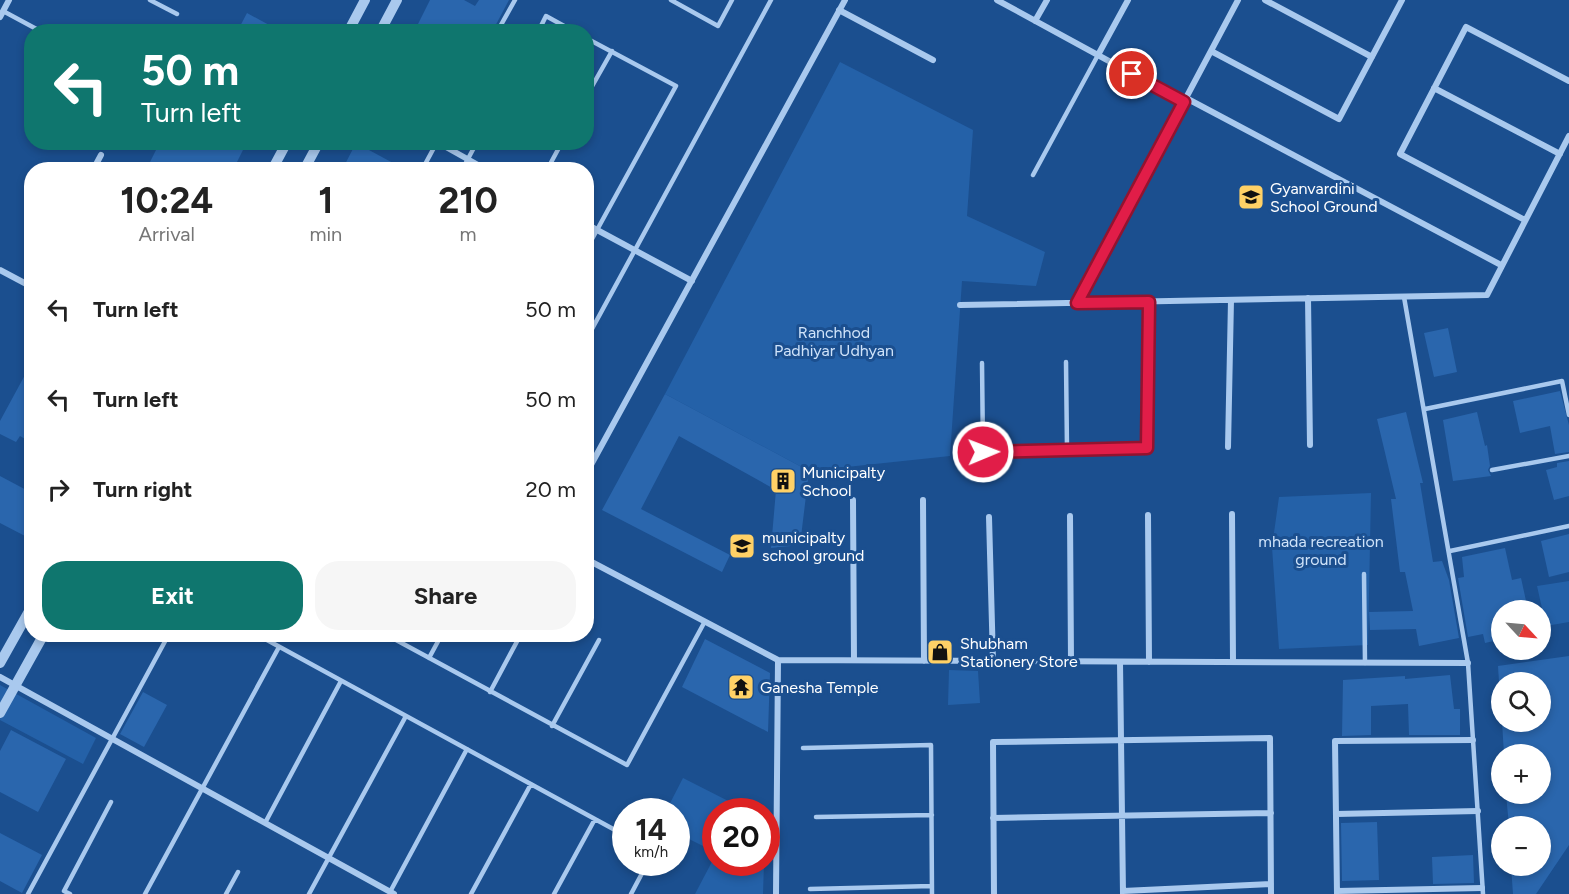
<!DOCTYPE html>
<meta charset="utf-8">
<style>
:root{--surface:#fff;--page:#f6f6f6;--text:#222;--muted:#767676;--accent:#0f766e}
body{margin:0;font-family:Figtree,sans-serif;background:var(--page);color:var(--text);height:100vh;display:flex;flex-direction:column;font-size:22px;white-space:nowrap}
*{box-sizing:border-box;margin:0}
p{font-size:20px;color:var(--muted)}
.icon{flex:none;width:33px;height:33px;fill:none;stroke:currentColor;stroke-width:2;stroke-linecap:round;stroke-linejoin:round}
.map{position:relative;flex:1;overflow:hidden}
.sheet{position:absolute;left:24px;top:162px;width:570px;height:480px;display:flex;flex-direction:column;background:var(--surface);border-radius:24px;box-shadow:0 3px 9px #0003}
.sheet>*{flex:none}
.banner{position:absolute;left:24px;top:24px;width:570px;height:126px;border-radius:24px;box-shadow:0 3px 9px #0003;background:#0f766e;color:#fff;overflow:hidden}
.needle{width:39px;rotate:116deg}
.controls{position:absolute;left:1491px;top:600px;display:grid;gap:12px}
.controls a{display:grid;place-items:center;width:60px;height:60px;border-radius:50%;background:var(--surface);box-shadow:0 3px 9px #0003;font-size:30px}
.speed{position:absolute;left:612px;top:798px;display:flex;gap:12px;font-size:30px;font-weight:700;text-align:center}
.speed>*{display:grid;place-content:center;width:78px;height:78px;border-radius:50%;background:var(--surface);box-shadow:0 3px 9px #0003;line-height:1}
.speed small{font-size:15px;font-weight:400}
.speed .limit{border:9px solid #d22;background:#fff;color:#111}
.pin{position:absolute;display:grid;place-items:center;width:51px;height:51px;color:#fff;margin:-26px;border:3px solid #fff;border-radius:50%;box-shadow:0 2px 6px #0007}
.me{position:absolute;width:66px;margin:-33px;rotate:89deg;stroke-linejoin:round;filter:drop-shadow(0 0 4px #0008)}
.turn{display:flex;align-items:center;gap:21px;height:126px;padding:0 18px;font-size:27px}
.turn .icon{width:78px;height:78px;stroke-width:2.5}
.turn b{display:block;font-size:42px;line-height:51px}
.eta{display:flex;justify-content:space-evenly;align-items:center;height:102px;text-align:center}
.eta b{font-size:36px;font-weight:700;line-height:42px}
.action{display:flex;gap:12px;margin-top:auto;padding:12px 18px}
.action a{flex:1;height:69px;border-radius:24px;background:var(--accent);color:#fff;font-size:24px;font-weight:700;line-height:69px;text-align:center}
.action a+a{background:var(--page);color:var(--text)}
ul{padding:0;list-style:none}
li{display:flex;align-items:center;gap:18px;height:90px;padding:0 18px}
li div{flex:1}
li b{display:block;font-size:22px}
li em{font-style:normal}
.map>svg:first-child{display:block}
.green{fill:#2461a8}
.building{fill:#2a66ad}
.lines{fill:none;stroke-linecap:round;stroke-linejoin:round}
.service{stroke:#a9c9ee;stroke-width:4.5}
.minor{stroke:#a9c9ee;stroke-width:6}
.tertiary{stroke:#a9c9ee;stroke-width:10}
.route-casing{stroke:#92132f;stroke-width:15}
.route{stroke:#e11d48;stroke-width:10}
.labels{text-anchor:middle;stroke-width:6;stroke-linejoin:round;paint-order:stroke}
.poi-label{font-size:16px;fill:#fff;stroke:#1b4f8f;text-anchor:start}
.park-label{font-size:16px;fill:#cfe3fa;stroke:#1b4f8f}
</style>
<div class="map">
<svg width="1569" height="894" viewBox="0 0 1569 894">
<rect width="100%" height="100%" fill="#1b4f8f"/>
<path class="green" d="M840,62L973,130L967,216L1045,252L1036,286L962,281L950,456L809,471L665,394Z
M1371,493L1368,645L1279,649L1272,547L1279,497Z
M1569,581V622L1546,626L1537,586Z
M949,670L978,671L980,703L948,705Z
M0,685L96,738L83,764L0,720Z
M683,778L748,811L716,812L715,852L677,833L676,812L666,811Z
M715,856L716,862L764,863L763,894H695Z"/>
<path class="building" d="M430,0H464L475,6L479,0H509L492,32H414Z
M247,13L282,32H237Z
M160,142H247L233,170H146Z
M356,143L406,170H342Z
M1448,328L1457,372L1434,377L1424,333Z
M32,362V443L20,436L16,442L0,434V421Z
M1560,391L1569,425V452L1555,454L1550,426L1520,433L1513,401Z
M665,394L809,471L800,545L771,548L776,490L679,436L641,509L730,555L722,572L602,510Z
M1406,412L1423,483H1420L1433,562L1442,561L1449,580L1459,638L1419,646L1416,629L1370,630L1369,612L1413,611L1405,572H1400L1391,499H1396L1377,419Z
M1477,412L1485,446L1487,445L1490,466L1488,470L1491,476L1453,481L1443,420Z
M1569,461V496L1554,500L1546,470L1557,467V463Z
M0,476L32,493V524L25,536L0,523Z
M1569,534V572L1549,577L1541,541Z
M1505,548L1512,580L1521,578L1528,610H1502V639L1485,643L1483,634L1468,637L1458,578L1464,577L1462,557Z
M705,639L770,673L768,732L682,687Z
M1569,656V845L1536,894H1513L1511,866H1540V826H1509L1506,794H1540V754H1504L1502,722H1540V682H1499L1498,666Z
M1450,675L1454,709H1460V735H1409L1408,704L1371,706V735L1342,736L1343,680L1405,676V679Z
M143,692L167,705L144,747L120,734Z
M11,730L66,759L38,812L0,792V751Z
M1377,822L1379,880L1342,881L1341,823Z
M0,833L42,855L22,893L0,881Z
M1473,855L1474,883L1433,884L1432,857Z"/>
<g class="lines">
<path class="service" d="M150,0L177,14
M671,0L718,26L732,0
M3,11L42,32
M497,32L515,0
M538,32L546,16L575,32
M586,38L676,86L586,250
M586,97L612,51
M422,170L437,142
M462,170L477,142
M547,170L562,142
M1033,175L1098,55
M1404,297L1468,663L1483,894
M586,340L771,0
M1066,362L1067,450
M982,363L983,451L1147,448
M1425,409L1562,381L1569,415
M1492,470L1569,456
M1450,551L1569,526
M1364,574L1365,663
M256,634L626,836
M385,634L627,765L704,623
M429,658L442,634
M490,692L521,634
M552,726L599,640
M803,748L931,745L932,894
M816,817L932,815
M265,823L341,681
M810,889L932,886
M390,892L467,749
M28,894L169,634
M70,894L64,891L111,802
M145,894L279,647
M226,894L238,872
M309,894L406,716
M471,894L531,784
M554,894L595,819
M631,894L648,862"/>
<path class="minor" d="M997,0L1184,102
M1265,0L1372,57
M839,10L933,60
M0,17L9,0
M1035,21L1047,0
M1211,51L1339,119L1402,0
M1098,55L1128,0
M1434,88L1560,154
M1186,98L1501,265
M437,142L487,170
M93,170L101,155
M1525,220L1400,154L1466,27L1569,81
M586,224L692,281
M0,270L32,287
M1308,298L1310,445
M1077,303L1238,0
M960,305L1487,295L1569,136
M1228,447L1231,300
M1147,448L1149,302
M586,474L845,0
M853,500L854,660
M923,500L924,661
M1232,514L1233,662
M1148,515L1149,662
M1070,516L1071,661
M989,517L993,661
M586,559L778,660L1468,663
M1120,662L1123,894
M0,677L394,894
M1336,814L1478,811
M993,818L1271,813
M1123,891L1271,884
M1337,891L1482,888
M776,894L778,660
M994,894L993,742L1270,738L1271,894
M1337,894L1335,741L1473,740"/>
<path class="tertiary" d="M348,32L365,0
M380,32L397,0
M272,170L287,142
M304,170L319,142
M0,663L32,606
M0,713L44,634"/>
</g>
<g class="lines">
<defs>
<path id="route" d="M983,452L1147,448L1149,302L1077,303L1184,102L1132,74"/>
</defs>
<use href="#route" class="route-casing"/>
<use href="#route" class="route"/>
</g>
<defs>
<symbol id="school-square" viewBox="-11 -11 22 22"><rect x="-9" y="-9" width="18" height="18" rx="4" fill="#ffd166" stroke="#1b4f8f"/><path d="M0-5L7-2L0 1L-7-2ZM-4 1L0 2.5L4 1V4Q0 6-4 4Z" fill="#111"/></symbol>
<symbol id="building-square" viewBox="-11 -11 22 22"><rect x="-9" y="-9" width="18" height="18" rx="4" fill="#ffd166" stroke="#1b4f8f"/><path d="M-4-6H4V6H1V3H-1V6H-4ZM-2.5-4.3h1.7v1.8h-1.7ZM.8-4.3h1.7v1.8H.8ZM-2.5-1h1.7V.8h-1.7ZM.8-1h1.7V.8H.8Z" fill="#111"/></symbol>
<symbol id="shop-square" viewBox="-11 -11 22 22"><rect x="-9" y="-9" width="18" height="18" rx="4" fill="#ffd166" stroke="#1b4f8f"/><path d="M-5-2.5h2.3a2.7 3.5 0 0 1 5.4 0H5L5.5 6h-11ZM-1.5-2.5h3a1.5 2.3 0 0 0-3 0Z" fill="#111"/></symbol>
<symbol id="temple-square" viewBox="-11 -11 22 22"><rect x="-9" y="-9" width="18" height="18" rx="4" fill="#ffd166" stroke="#1b4f8f"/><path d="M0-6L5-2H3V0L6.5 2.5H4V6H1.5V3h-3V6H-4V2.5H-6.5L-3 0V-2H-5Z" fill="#111"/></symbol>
</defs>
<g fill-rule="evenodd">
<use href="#school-square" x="1236" y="182" width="30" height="30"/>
<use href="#building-square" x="768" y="466" width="30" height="30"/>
<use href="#school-square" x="727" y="531" width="30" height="30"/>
<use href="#shop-square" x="925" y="637" width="30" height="30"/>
<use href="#temple-square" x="726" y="672" width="30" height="30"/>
</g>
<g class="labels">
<g class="poi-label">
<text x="1270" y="194">Gyanvardini<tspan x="1270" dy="18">School Ground</tspan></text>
<text x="802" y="478">Municipalty<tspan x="802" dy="18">School</tspan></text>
<text x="762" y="543">municipalty<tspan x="762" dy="18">school ground</tspan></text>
<text x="960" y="649">Shubham<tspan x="960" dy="18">Stationery Store</tspan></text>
<text x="760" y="693">Ganesha Temple</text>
</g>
<g class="park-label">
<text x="834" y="338">Ranchhod<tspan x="834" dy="18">Padhiyar Udhyan</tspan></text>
<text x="1321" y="547">mhada recreation<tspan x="1321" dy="18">ground</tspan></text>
</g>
</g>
</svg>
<div class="controls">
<a><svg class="needle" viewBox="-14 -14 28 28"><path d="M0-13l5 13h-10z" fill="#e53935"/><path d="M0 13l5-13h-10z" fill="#767676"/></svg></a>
<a><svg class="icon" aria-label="search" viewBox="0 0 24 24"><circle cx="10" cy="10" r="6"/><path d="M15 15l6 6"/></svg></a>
<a>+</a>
<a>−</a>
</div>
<div class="speed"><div>14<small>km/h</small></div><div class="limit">20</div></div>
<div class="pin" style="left:1132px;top:74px;background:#d93025"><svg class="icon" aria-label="arrive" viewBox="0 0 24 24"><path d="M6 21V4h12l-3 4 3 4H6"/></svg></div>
<svg class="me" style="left:983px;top:452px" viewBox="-20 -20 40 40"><circle r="17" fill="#e11d48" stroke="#fff" stroke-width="3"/><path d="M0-11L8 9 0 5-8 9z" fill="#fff"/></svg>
<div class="banner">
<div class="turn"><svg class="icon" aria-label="left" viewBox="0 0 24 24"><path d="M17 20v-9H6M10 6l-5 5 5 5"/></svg><div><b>50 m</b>Turn left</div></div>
</div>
<section class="sheet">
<div class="eta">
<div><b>10:24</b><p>Arrival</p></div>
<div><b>1</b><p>min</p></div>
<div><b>210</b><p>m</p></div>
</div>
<ul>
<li><svg class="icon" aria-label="left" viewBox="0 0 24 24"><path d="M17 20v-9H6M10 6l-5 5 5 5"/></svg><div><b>Turn left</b></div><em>50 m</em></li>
<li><svg class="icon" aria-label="left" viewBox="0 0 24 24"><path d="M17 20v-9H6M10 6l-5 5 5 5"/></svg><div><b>Turn left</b></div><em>50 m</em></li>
<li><svg class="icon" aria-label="right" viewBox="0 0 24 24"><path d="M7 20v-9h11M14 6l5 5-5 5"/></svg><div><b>Turn right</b></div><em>20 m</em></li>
</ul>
<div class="action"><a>Exit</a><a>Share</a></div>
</section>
</div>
